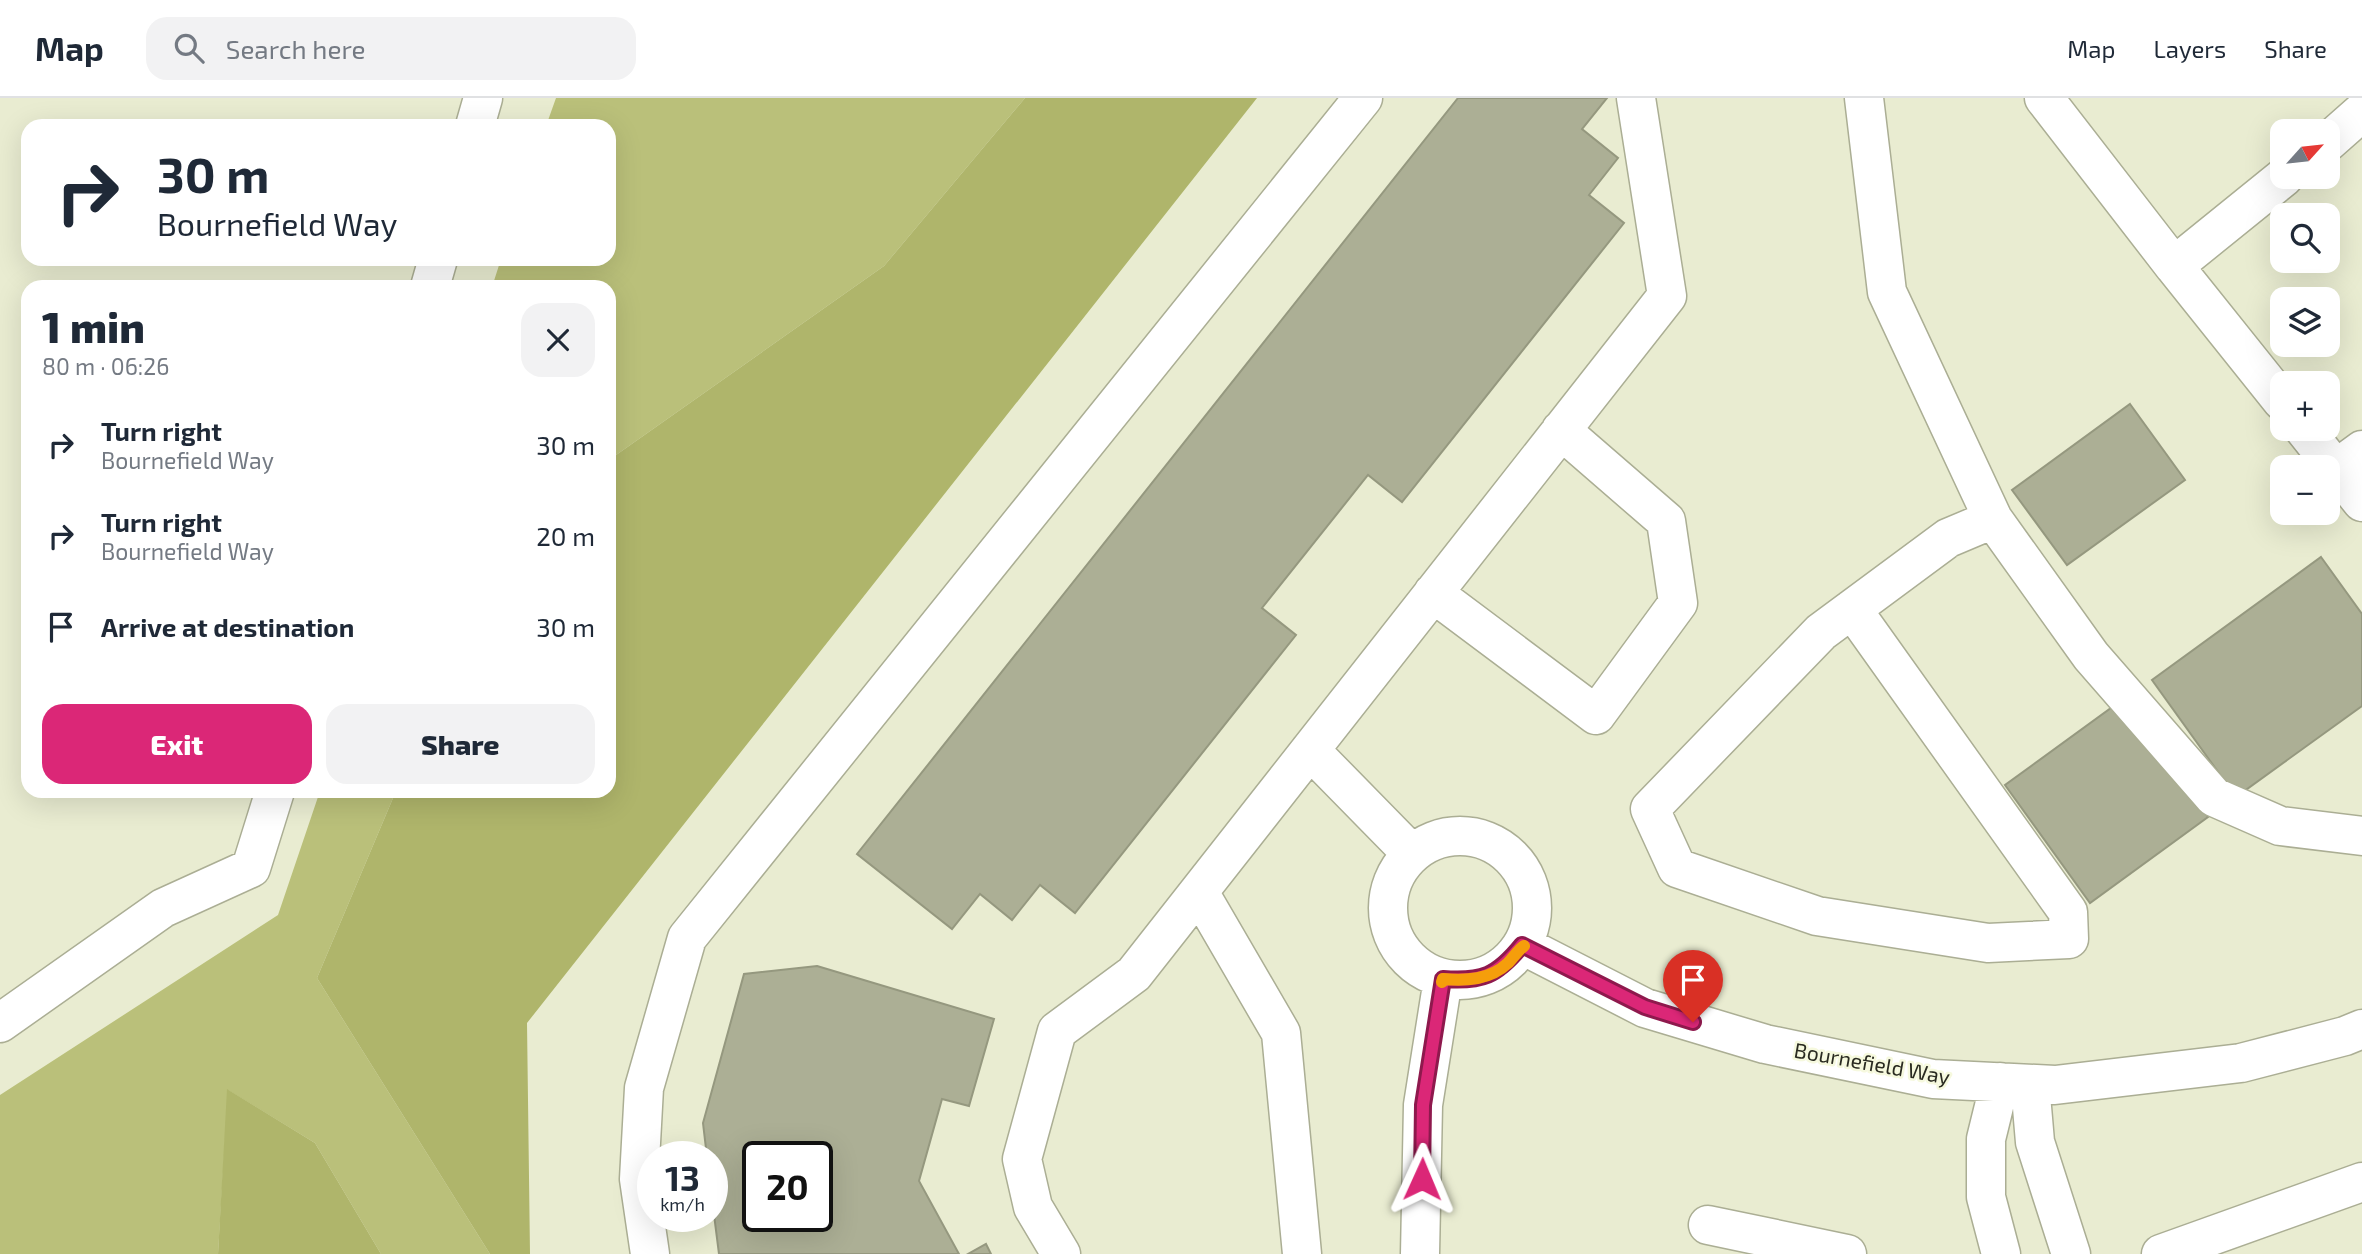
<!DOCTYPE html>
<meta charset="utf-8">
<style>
:root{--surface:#fff;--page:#f2f2f3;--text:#1f2937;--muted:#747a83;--line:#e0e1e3;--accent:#db2777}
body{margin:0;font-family:"Exo 2",sans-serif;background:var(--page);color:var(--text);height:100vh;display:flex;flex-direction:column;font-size:26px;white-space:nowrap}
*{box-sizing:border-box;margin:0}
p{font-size:23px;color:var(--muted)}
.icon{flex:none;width:38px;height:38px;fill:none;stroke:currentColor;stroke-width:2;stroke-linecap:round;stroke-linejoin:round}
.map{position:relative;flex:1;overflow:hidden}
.panel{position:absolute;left:21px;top:182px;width:595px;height:518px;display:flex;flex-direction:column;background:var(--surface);border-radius:21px;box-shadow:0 7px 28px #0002}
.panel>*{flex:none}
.top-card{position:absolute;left:21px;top:21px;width:595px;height:147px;border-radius:21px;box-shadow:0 7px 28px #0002;background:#fff;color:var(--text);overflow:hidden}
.needle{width:46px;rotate:63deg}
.controls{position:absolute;left:2270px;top:21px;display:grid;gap:14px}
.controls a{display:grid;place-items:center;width:70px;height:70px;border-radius:14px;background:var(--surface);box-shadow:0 7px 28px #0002;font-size:35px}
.speed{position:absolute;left:637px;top:1043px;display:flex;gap:14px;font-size:35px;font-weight:700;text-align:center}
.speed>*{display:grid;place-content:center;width:91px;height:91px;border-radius:50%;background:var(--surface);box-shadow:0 7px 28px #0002;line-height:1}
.speed small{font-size:18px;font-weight:400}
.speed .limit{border:4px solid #111;border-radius:10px;background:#fff;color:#111}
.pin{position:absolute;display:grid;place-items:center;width:60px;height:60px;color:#fff;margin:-72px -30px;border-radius:50% 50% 50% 0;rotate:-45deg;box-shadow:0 0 7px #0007}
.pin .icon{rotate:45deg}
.me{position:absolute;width:77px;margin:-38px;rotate:1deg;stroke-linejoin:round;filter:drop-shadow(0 0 5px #0008)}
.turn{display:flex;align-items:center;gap:24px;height:147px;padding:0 21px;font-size:32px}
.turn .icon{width:91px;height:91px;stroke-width:2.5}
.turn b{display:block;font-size:49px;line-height:60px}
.round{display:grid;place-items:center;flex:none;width:74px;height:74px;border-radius:21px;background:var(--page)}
.overview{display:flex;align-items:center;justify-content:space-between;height:119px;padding:0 21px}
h1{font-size:42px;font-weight:800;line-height:52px}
.cta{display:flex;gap:14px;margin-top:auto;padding:14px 21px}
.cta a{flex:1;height:80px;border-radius:21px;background:var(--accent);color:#fff;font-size:28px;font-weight:800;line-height:80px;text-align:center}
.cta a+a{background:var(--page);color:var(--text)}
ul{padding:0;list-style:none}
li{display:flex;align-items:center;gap:21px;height:91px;padding:0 21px}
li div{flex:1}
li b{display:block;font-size:26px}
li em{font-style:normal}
header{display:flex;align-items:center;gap:42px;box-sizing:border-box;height:98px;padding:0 35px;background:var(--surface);border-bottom:2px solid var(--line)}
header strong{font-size:33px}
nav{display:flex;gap:38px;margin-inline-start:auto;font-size:24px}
.search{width:490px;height:63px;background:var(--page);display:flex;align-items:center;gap:18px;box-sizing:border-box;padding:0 24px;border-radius:21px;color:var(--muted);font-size:26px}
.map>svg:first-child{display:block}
.green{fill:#bac07a}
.forest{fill:#afb56b}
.building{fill:#acaf95;stroke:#95987f;stroke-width:2;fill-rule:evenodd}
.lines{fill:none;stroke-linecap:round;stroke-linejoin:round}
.minor-casing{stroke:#abae94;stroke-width:41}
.minor{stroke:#fff;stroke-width:38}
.route-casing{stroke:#8e194d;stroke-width:18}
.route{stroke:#db2777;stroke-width:12}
.slow{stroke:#f59e0b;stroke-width:12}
.labels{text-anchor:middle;stroke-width:5;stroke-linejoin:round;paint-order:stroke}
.street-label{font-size:21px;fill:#2a2b21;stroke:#f6f9de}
</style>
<header>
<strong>Map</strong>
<div class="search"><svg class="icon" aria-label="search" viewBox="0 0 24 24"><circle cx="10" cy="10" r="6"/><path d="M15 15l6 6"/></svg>Search here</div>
<nav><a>Map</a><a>Layers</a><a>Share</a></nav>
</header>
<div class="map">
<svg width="2362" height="1156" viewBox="0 0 2362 1156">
<rect width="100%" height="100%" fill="#e9ecd1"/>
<path class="green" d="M556,0H1025L884,168L609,362V189H492L501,161H609V28H546Z
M320,693H396L317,880L490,1156H381L315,1045L228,992L218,1156H0V997L278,817Z"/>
<path class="forest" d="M1025,0H1257L527,925L530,1156H490L317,880L396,693H609V362L884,168Z
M227,991L315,1045L381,1156H218Z"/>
<path class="building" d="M1458,0H1607L1582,31L1618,60L1589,97L1624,125L1402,404L1368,377L1262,510L1296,537L1075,815L1040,787L1012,822L980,796L952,831L857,756Z
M2130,306L2185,382L2067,467L2012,392Z
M2321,459L2362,516V608L2236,699L2152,582Z
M2122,602L2208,719L2090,805L2005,687Z
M817,868L994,921L969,1008L942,1001L919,1083L959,1156H719L712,1101V1059H707L703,1025L744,876ZM758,1059H817V1118H758Z
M986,1146L991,1156H968Z"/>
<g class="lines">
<defs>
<path id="minor" d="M1864,0L1887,194L1993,421L2091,558L2214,699L2280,728L2362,738
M2044,0L2174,168L2284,79
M475,28L483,0
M2328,44L2362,14
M2174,168L2282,303
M430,189L438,161
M2304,331L2362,404
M2336,371L2362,352
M1433,495L1596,617L1678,505L1666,423L1561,332
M1852,511L2068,814L2069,841L1988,845L1817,818L1677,770L1650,711L1821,534L1948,440L1993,421
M1310,652L1412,756
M1388 810a72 72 0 1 1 144 0a72 72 0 1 1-144 0Z
M1199,794L1281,935L1302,1156
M1522,847L1645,910L1765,946L1933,981L2055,987L2241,965L2345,938L2362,931
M0,925L163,810L251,770L275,693
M2000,984L1986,1041V1099L2001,1156
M2030,986L2035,1044L2071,1156
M1708,1127L1847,1156
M650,1156L639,1081L644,990L687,840L1363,0
M1061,1156L1033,1109L1022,1061L1057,933L1134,876L1667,198L1636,0
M1420,1156L1423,1007L1443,881
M2161,1156L2362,1084"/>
</defs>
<use href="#minor" class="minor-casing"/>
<use href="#minor" class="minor"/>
</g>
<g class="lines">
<defs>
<path id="route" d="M1422,1081L1423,1007L1443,881C1482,884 1497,878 1522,847L1645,909L1693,924"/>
</defs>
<use href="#route" class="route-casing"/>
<use href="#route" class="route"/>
<path class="slow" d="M1442,884L1443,881C1466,883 1490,882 1508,865C1514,859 1518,852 1524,848"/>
</g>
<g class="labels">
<g class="street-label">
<text transform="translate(1872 966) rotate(10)" y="7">Bournefield Way</text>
</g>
</g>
</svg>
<div class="controls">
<a><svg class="needle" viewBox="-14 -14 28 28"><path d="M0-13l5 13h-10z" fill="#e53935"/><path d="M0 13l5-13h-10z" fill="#747a83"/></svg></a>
<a><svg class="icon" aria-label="search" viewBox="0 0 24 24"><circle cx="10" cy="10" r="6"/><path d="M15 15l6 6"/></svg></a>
<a><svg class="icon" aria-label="layers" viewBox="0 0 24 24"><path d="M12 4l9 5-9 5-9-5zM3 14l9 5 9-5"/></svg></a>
<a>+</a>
<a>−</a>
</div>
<div class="speed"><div>13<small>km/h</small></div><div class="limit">20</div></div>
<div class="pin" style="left:1693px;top:924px;background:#d93025"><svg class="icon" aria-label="arrive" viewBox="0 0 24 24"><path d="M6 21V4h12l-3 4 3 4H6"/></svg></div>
<svg class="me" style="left:1422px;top:1081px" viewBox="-20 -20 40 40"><path d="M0-17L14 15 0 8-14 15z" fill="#db2777" stroke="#fff" stroke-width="4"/></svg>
<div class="top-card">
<div class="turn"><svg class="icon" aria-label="right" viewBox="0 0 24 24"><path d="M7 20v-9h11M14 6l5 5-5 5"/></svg><div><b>30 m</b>Bournefield Way</div></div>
</div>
<section class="panel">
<div class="overview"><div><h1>1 min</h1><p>80 m · 06:26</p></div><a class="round"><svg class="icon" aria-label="close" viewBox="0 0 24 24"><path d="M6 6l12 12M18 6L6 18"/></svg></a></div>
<ul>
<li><svg class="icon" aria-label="right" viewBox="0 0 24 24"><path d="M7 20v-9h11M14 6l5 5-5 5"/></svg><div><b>Turn right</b><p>Bournefield Way</p></div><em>30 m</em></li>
<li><svg class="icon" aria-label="right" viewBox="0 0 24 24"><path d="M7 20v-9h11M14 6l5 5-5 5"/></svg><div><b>Turn right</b><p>Bournefield Way</p></div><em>20 m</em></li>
<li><svg class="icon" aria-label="arrive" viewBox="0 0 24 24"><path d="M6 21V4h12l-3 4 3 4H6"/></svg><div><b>Arrive at destination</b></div><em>30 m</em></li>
</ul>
<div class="cta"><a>Exit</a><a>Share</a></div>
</section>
</div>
